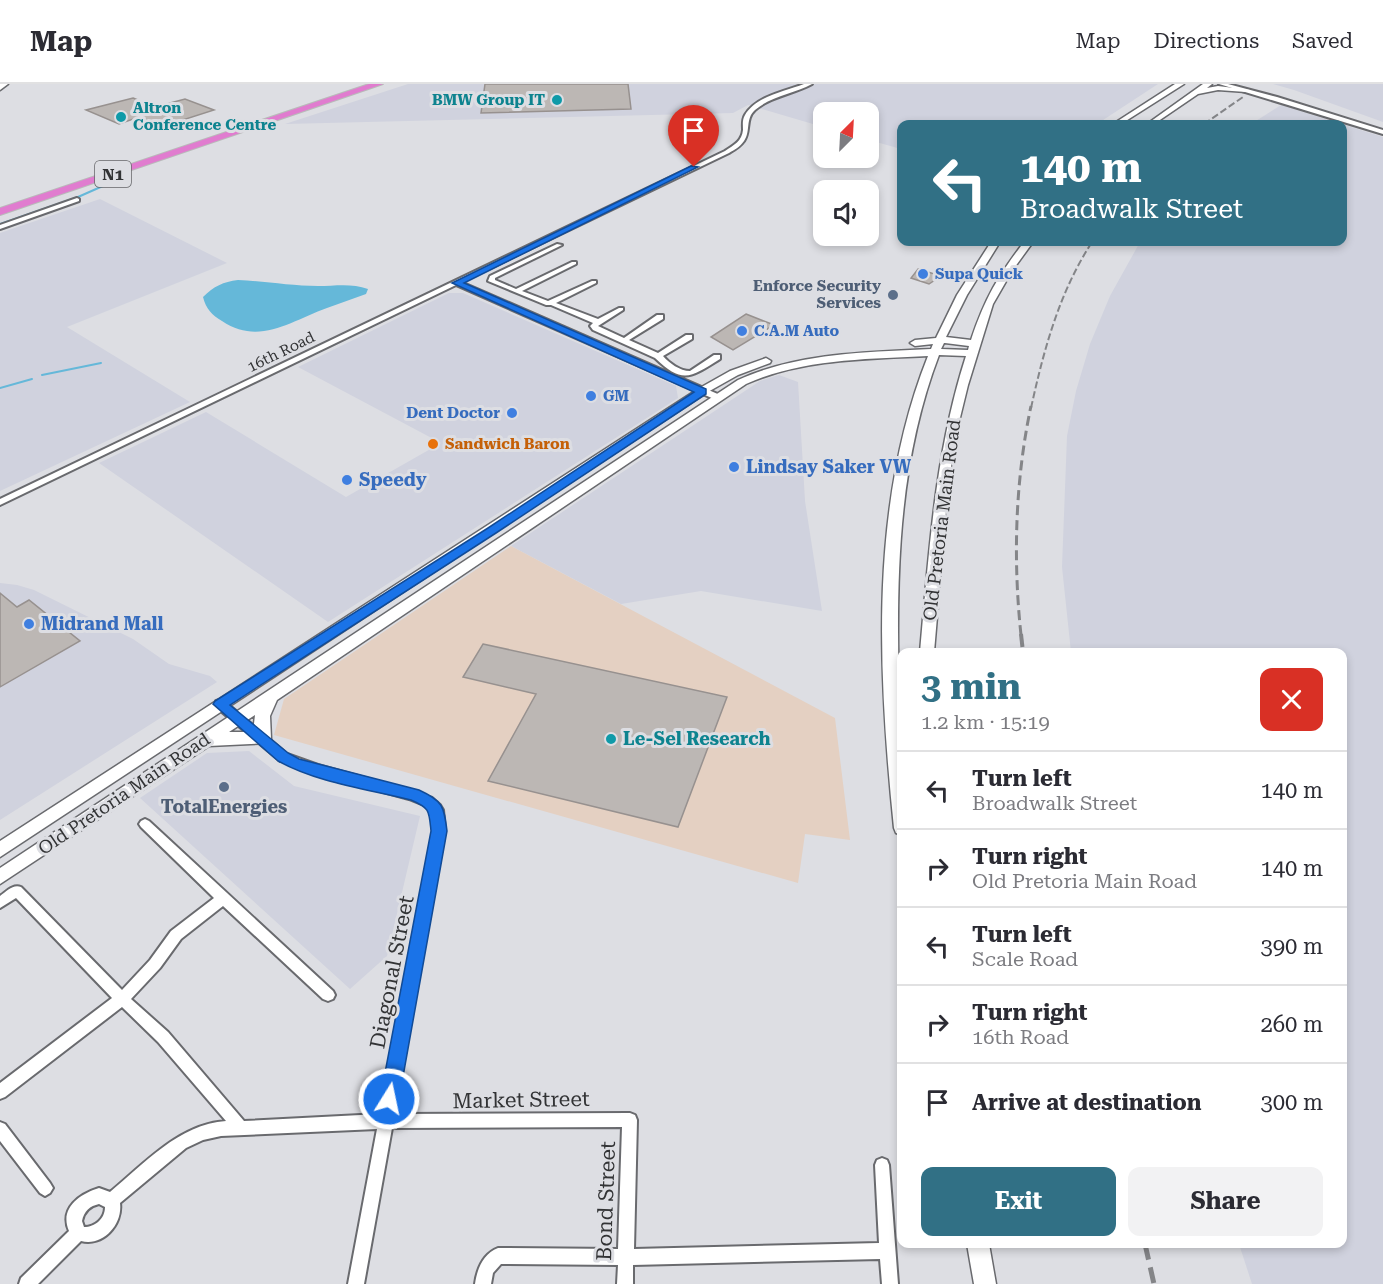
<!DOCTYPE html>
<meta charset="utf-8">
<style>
:root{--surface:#fff;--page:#f2f2f3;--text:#2b2b33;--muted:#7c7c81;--line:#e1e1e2;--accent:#317085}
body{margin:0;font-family:"Roboto Serif",serif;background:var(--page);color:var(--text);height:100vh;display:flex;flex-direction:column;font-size:22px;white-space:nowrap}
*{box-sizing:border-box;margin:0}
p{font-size:20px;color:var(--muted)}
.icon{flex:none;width:33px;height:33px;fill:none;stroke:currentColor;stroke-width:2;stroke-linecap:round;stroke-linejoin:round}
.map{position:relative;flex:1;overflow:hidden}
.drawer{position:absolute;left:897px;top:564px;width:450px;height:600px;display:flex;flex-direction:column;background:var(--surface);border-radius:12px;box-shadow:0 3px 9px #0003}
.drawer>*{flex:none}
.guide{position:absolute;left:897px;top:36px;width:450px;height:126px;border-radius:12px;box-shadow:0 3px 9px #0003;background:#317085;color:#fff;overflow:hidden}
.needle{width:39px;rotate:24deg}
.controls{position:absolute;left:813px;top:18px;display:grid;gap:12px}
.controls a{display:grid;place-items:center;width:66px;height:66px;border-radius:12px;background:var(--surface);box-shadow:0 3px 9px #0003;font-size:30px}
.pin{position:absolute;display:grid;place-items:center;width:51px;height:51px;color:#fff;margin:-62px -26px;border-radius:50% 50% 50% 0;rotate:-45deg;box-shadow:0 0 6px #0007}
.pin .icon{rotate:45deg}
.me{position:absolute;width:66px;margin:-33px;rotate:10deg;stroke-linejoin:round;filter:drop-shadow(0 0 4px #0008)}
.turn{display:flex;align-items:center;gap:21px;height:126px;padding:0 24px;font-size:27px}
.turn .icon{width:78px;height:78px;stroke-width:2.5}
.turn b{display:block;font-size:42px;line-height:51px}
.round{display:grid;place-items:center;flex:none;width:63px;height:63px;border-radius:12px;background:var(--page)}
.summary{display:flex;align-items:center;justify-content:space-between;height:102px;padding:0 24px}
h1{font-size:36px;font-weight:700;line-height:45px;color:var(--accent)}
.button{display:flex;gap:12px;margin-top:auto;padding:12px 24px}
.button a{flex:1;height:69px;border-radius:12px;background:var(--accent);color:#fff;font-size:24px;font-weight:700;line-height:69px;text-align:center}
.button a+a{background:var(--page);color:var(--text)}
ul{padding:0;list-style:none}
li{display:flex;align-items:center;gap:18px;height:78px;padding:0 24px;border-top:2px solid var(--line)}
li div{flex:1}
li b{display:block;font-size:22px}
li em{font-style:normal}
header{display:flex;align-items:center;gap:36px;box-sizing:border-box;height:84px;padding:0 30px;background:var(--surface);border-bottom:2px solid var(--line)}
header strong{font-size:28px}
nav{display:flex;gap:33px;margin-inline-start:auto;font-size:21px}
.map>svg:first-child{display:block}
.built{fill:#d0d2de}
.industrial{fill:#e4d0c2}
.water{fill:#65b8d9}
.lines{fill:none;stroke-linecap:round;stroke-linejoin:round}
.stream{stroke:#65b8d9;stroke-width:2}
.building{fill:#bcb7b4;stroke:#97918f;stroke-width:1.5}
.street-casing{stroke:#696a6e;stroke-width:4}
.secondary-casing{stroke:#696a6e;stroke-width:3}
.highway-casing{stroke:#b9baba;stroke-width:2}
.street{fill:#fff;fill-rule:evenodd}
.secondary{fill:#fff;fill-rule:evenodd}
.highway{fill:#e07ccf;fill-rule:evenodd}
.rail-far3{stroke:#848588;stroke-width:2;stroke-dasharray:7 3;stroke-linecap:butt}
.rail-far2{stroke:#848588;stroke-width:3;stroke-dasharray:10 5;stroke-linecap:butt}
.rail-far1{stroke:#848588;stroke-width:4;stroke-dasharray:13 7;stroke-linecap:butt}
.rail{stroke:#848588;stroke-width:5;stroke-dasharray:16 8;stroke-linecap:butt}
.route{fill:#1a73e8;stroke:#114b97;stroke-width:1.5}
.culture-dot{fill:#0f9aa8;stroke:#dddee3;stroke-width:2}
.shop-dot{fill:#3f7fe0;stroke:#dddee3;stroke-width:2}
.service-dot{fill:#5c6f8a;stroke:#dddee3;stroke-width:2}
.food-dot{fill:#e8710a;stroke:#dddee3;stroke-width:2}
.labels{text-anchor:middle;stroke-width:6;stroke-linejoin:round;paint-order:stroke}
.far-culture-label{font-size:15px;font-weight:bold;fill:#0d838f;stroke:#dddee3;text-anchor:end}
.far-shop-label{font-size:15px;font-weight:bold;fill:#366cbe;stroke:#dddee3;text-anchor:start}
.far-service-label{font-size:15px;font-weight:bold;fill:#4e5e75;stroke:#dddee3;text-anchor:end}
.far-street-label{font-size:15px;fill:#323335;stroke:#dddee3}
.far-food-label{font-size:15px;font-weight:bold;fill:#c56008;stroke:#dddee3;text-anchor:start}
.shield{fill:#dddee3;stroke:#656669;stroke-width:1.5}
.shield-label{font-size:16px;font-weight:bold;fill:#323335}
.shop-label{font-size:18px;font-weight:bold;fill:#366cbe;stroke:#dddee3;text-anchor:start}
.street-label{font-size:18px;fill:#323335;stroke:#dddee3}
.culture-label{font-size:18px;font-weight:bold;fill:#0d838f;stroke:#dddee3;text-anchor:start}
.service-label{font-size:18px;font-weight:bold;fill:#4e5e75;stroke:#dddee3}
.near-street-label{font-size:21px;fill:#323335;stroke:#dddee3}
</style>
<header>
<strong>Map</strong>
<nav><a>Map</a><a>Directions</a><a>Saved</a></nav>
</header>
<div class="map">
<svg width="1383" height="1200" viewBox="0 0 1383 1200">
<rect width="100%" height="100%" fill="#dddee3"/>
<path class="built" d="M408,0H1158L1097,40H902L901,65L869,56L868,28H824L823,43L748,21L733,29L285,40Z
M1273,0H1383V38L1294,6Z
M1281,21L1383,53V1200H1252L1239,1160H1342V568H1071L1062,483L1067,352L1076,307L1090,260L1110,212L1140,158H1342V40H1251Z
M100,115L227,179L67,243L190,318L0,407V149Z
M449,209H463L676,302L678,314L328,538L99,379L206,328L346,413L441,359L298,283Z
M779,291L798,298L805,417L822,527L701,507L621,520L511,462L760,297Z
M0,499L17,501L34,506L133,555L169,580L210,592L217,598L0,736Z
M249,667L294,702L420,732L387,872L350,905L140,714L207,669Z"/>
<path class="industrial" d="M511,462L835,634L850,756L805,750L798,799L274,651L284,615Z"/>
<path class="water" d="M238,196C264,197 291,202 318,202C335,202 352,199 368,205L366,210C353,215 340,219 327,224C291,237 259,262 222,237C212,231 206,225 203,213C214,202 223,198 238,196Z"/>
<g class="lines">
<path class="stream" d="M0,140L78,113L130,90
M42,291L101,279
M0,304L32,295"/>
</g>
<path class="building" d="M485,0H628L631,25L481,29Z
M133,14L155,23L185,15L214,26L164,42L139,33L119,40L86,26Z
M918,185L941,192L929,200L911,194Z
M746,230L774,241L733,266L711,253Z
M0,509L17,523L29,516L80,557L0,603Z
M483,560L727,613L678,743L488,697L536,610L463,593Z"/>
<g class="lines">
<defs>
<path id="street" d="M804,0H812C794,10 771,12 755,26C745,35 751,47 744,57C740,63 734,66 729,69L461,198L720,311V315H714L456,201L0,421V415L725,67C734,61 742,57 743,46C743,41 742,36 745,31C756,12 786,7 804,0Z
M1219,0H1228L1277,13L1383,46V50Z
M77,114L79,115V117L0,145V141Z
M557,160L562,161L495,194V196L516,205L572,178H576V180L522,207L548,217L592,197H596V199L556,219L598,235L619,224H623V226L598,242L624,254L657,231H663V235L629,256L658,269L686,251H692V255L663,272C669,279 680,287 690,287L714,271H720V275C691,293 683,301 655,274L593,246L590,242L593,239L551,221H546L488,197L490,192Z
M220,616L224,617L287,670L318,681L412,707L432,714L440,721L443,726L445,747L394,1030L630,1029L635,1031L637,1036L634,1165L879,1159L875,1081L877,1076L882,1074L887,1076L889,1081L898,1200H882L880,1175L633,1181V1200H617L618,1181L501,1180L493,1189L491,1200H475C477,1185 483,1170 498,1164L618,1165L622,1043L392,1044L364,1200H348L377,1045L221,1052L203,1056L186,1064L120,1119C123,1141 102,1163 81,1157L38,1200H19L21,1194L69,1147C59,1124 80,1110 99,1104L110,1108C144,1080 179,1040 226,1037L158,958L122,923L5,1013L0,1015V999L112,914L16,814L0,824V812C7,807 13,800 21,803L122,906L150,876L171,847L214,814L141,743L139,740L141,737L145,735L149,737L333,907L335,911L333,915L328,917L323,915L223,822L181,855L160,884L131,915L168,948L244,1037L380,1030L433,747L432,727L424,721L409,715L318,690L279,676L216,623L215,620L216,617ZM99,1120L105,1123C105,1135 95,1143 84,1143L82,1137C84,1127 90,1122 99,1120Z
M0,1038L5,1040L50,1099L53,1104L50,1109L45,1112L40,1109L0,1057Z"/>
<path id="secondary" d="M0,0H8L0,6Z
M1175,0H1184L1121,40H1113Z
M1203,0H1212L1207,4L1218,2L1250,6L1246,8L1218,6L1198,10L1154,40H1147Z
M991,158H1000L967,211L946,253L971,256C985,214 998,192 1024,158H1033L1012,187L993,220L968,301L956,350L948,403L934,568H920C929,468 935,368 966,272L939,271C880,425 902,590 902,751L896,749L894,744C878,588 869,420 928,272C868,275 801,275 746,300L277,616L270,632L271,655L269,659L209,662L0,800V784L738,296C797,269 867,268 931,265L933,260L915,262L910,259L915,256L936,254L957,211ZM944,259H945L969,262L968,266L941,265ZM255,631L253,648H229Z
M766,274L771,277L770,279L738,291L706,309L0,773V757L698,305L730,287Z
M967,1160H989L996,1200H974Z"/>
<path id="highway" d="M369,0H383L0,131V124Z"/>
</defs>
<use href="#street" class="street-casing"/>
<use href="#secondary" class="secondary-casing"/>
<use href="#highway" class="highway-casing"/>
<use href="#street" class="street"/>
<use href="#secondary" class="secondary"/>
<use href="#highway" class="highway"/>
<path class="rail-far3" d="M1204,40L1243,13
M1031,324C1044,265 1059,209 1092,158"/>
<path class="rail-far2" d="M1021,551C1013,476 1015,397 1031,322"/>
<path class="rail-far1" d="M1021,550L1023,568"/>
<path class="rail" d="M1145,1160L1154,1200"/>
</g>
<path class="route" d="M691,82L698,83L464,199L706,305V310L496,449L230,621L288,669L299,675L419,706C443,717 444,722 447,747L399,1015L396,1022L389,1024L383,1022L380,1015L431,747C429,727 430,724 411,716C367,705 318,699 278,677L213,620L215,617L488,444L694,308L452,199Z"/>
<g class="culture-dot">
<circle cx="557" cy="16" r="6"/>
<circle cx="121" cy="33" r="6"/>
<circle cx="611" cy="655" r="6"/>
</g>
<g class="shop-dot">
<circle cx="923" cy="190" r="6"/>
<circle cx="742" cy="247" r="6"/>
<circle cx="591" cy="312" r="6"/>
<circle cx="512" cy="329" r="6"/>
<circle cx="734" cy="383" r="6"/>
<circle cx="347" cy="396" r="6"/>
<circle cx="29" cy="540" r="6"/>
</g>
<g class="service-dot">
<circle cx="893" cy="211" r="6"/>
<circle cx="224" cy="703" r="6"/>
</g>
<circle class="food-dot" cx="433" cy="360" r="6"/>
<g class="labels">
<g class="far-culture-label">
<text x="545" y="21">BMW Group IT</text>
<text x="133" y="29" text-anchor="start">Altron<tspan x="133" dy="17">Conference Centre</tspan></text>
</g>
<g class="far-shop-label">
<text x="935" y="195">Supa Quick</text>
<text x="754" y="252">C.A.M Auto</text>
<text x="603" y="317">GM</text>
<text x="500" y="334" text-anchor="end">Dent Doctor</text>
</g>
<g class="far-service-label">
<text x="881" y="207">Enforce Security<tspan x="881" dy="17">Services</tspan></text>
</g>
<g class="far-street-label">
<text transform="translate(281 268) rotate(-26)" y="5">16th Road</text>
</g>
<g class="far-food-label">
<text x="445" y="365">Sandwich Baron</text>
</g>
<rect class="shield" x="95" y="77" width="36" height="26" rx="4.5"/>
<g class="shield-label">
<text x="113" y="96">N1</text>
</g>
<g class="shop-label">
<text x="746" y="389">Lindsay Saker VW</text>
<text x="359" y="402">Speedy</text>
<text x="41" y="546">Midrand Mall</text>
</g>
<g class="street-label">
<text transform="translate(942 436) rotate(-83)" y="6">Old Pretoria Main Road</text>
<text transform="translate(124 710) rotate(-34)" y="6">Old Pretoria Main Road</text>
</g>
<g class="culture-label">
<text x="623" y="661">Le-Sel Research</text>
</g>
<g class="service-label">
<text x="224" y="729">TotalEnergies</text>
</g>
<g class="near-street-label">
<text transform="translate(392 888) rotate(-79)" y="7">Diagonal Street</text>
<text transform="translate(521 1016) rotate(-1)" y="7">Market Street</text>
<text transform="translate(606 1117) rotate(-88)" y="7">Bond Street</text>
</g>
</g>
</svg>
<div class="controls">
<a><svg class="needle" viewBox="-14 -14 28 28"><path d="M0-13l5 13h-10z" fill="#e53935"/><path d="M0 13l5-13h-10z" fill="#7c7c81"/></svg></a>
<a><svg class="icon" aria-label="sound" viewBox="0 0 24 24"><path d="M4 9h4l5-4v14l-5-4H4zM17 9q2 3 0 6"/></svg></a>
</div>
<div class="pin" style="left:694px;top:83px;background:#d93025"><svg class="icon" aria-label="arrive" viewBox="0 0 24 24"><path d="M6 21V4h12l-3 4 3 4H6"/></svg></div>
<svg class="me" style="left:389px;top:1015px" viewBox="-20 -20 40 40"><circle r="17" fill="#1a73e8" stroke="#fff" stroke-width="3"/><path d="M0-11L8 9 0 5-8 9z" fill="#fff"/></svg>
<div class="guide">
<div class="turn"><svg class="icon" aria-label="left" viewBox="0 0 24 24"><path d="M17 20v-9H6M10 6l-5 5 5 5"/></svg><div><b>140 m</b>Broadwalk Street</div></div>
</div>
<section class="drawer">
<div class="summary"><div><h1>3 min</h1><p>1.2 km · 15:19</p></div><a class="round" style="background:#d93025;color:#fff"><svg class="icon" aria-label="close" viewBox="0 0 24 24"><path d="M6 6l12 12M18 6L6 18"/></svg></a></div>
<ul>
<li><svg class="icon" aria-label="left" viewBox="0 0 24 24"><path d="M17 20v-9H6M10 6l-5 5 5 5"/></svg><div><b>Turn left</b><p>Broadwalk Street</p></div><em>140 m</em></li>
<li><svg class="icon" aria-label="right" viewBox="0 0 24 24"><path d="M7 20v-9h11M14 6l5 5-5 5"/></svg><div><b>Turn right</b><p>Old Pretoria Main Road</p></div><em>140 m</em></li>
<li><svg class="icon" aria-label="left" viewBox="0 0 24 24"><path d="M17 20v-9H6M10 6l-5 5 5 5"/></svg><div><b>Turn left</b><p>Scale Road</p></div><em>390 m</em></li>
<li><svg class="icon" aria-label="right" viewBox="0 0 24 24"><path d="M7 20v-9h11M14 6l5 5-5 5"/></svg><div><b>Turn right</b><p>16th Road</p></div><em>260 m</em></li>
<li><svg class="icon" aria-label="arrive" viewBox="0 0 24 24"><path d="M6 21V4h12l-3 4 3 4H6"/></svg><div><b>Arrive at destination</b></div><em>300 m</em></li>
</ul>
<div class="button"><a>Exit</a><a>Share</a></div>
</section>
</div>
